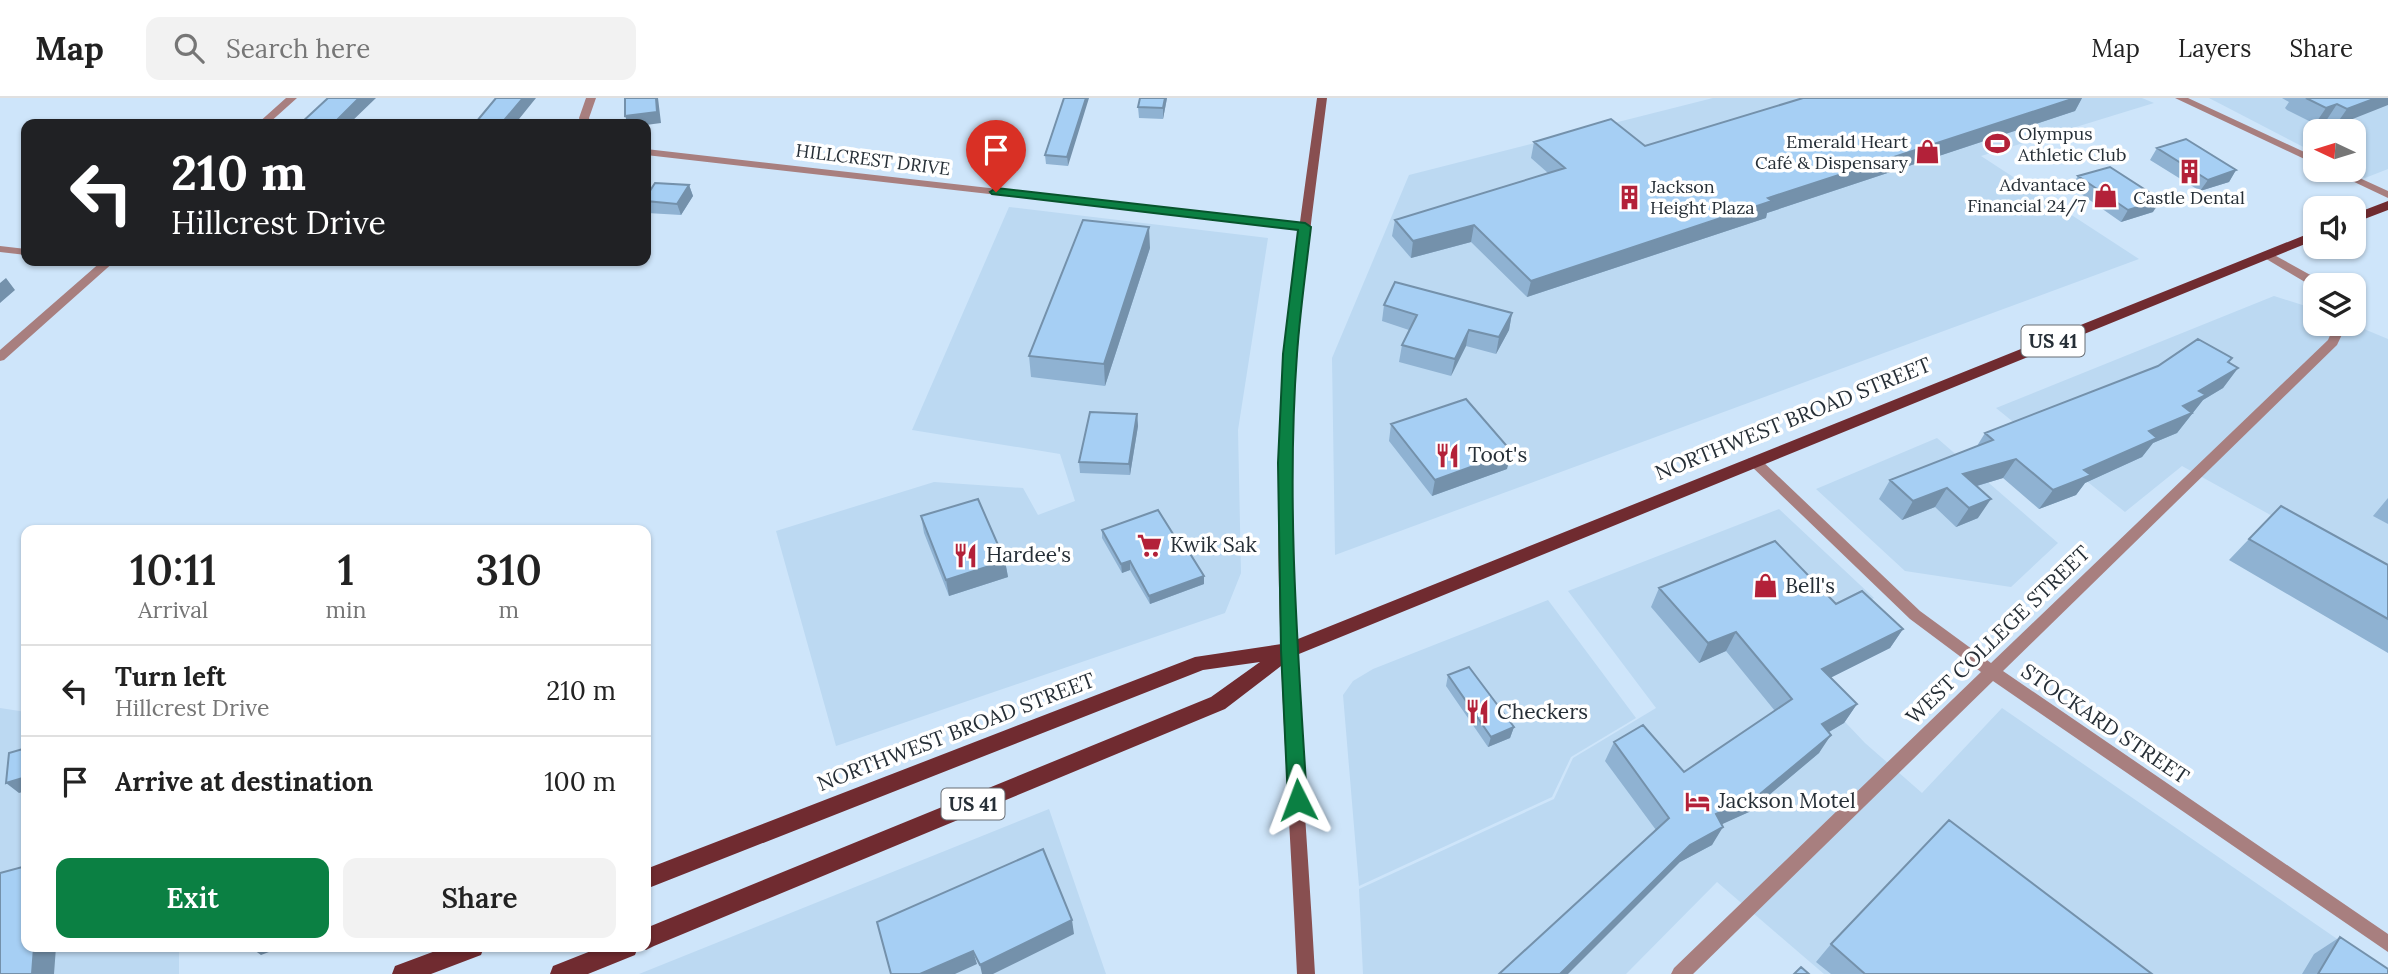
<!DOCTYPE html>
<meta charset="utf-8">
<style>
:root{--surface:#fff;--page:#f2f2f2;--text:#222;--muted:#767676;--line:#e0e0e0;--accent:#0b8043}
body{margin:0;font-family:Lora,serif;background:var(--page);color:var(--text);height:100vh;display:flex;flex-direction:column;font-size:26px;white-space:nowrap}
*{box-sizing:border-box;margin:0}
p{font-size:23px;color:var(--muted)}
.icon{flex:none;width:38px;height:38px;fill:none;stroke:currentColor;stroke-width:2;stroke-linecap:round;stroke-linejoin:round}
.map{position:relative;flex:1;overflow:hidden}
.side{position:absolute;left:21px;top:427px;width:630px;height:427px;display:flex;flex-direction:column;background:var(--surface);border-radius:14px;box-shadow:0 2px 5px #0004}
.side>*{flex:none}
.guide{position:absolute;left:21px;top:21px;width:630px;height:147px;border-radius:14px;box-shadow:0 2px 5px #0004;background:#202124;color:#fff;overflow:hidden}
.needle{width:46px;rotate:274deg}
.buttons{position:absolute;left:2303px;top:21px;display:grid;gap:14px}
.buttons a{display:grid;place-items:center;width:63px;height:63px;border-radius:14px;background:var(--surface);box-shadow:0 2px 5px #0004;font-size:35px}
.pin{position:absolute;display:grid;place-items:center;width:60px;height:60px;color:#fff;margin:-72px -30px;border-radius:50% 50% 50% 0;rotate:-45deg;box-shadow:0 0 7px #0007}
.pin .icon{rotate:45deg}
.me{position:absolute;width:77px;margin:-38px;rotate:357deg;stroke-linejoin:round;filter:drop-shadow(0 0 5px #0008)}
.turn{display:flex;align-items:center;gap:24px;height:147px;padding:0 35px;font-size:32px}
.turn .icon{width:91px;height:91px;stroke-width:2.5}
.turn b{display:block;font-size:49px;line-height:60px}
.eta{display:flex;justify-content:space-evenly;align-items:center;height:119px;text-align:center}
.eta b{font-size:42px;font-weight:600;line-height:49px}
.cta{display:flex;gap:14px;margin-top:auto;padding:14px 35px}
.cta a{flex:1;height:80px;border-radius:14px;background:var(--accent);color:#fff;font-size:28px;font-weight:600;line-height:80px;text-align:center}
.cta a+a{background:var(--page);color:var(--text)}
ul{padding:0;list-style:none}
li{display:flex;align-items:center;gap:21px;height:91px;padding:0 35px;border-top:2px solid var(--line)}
li div{flex:1}
li b{display:block;font-size:26px}
li em{font-style:normal}
header{display:flex;align-items:center;gap:42px;box-sizing:border-box;height:98px;padding:0 35px;background:var(--surface);border-bottom:2px solid var(--line)}
header strong{font-size:33px}
nav{display:flex;gap:38px;margin-inline-start:auto;font-size:24px}
.search{width:490px;height:63px;background:var(--page);display:flex;align-items:center;gap:18px;box-sizing:border-box;padding:0 24px;border-radius:14px;color:var(--muted);font-size:26px}
.map>svg:first-child{display:block}
.built{fill:#bcd9f2}
.lines{fill:none;stroke-linecap:round;stroke-linejoin:round}
.minor{fill:#a87f7f;fill-rule:evenodd}
.secondary{fill:#884f50;fill-rule:evenodd}
.primary{fill:#702b30;fill-rule:evenodd}
.wall{fill:#8fb2d2}
.shaded-wall{fill:#7491ab}
.building{fill:#a6cff4;stroke:#7491ab;stroke-width:2}
.route{fill:#0b8043;stroke:#07532c;stroke-width:2}
.labels{text-anchor:middle;stroke-width:7;stroke-linejoin:round;paint-order:stroke}
.far-poi-label{font-size:18px;fill:#262f37;stroke:#fff;text-anchor:start}
.far-street-label{font-size:18px;fill:#262f37;stroke:#fff}
.shield{fill:#fff;stroke:#676d73;stroke-width:2}
.shield-label{font-size:19px;font-weight:bold;fill:#262f37}
.street-label{font-size:21px;fill:#262f37;stroke:#fff}
.poi-label{font-size:21px;fill:#262f37;stroke:#fff;text-anchor:start}
</style>
<header>
<strong>Map</strong>
<div class="search"><svg class="icon" aria-label="search" viewBox="0 0 24 24"><circle cx="10" cy="10" r="6"/><path d="M15 15l6 6"/></svg>Search here</div>
<nav><a>Map</a><a>Layers</a><a>Share</a></nav>
</header>
<div class="map">
<svg width="2388" height="876" viewBox="0 0 2388 876">
<rect width="100%" height="100%" fill="#cee5fa"/>
<path class="built" d="M1713,0H2142L2154,5L1981,58L2139,161L1335,457L1332,260L1409,77Z
M2209,0H2388V71L2365,80L2348,72H2354V33H2315V55Z
M1009,109L1268,140L1238,332L1241,475L1225,515L836,648L776,433L934,384L1023,390L1038,417L1075,403L1060,356L912,332Z
M2274,198L2315,211V226H2352L2388,241V482L2182,368L2125,414L1996,310Z
M1937,340L2058,445L2011,489L1905,473L1816,391Z
M1779,411L1874,500L1774,549L1865,645L1922,695L2002,610L2388,876H1824L1717,784L1626,876H1363L1359,791L1554,701L1573,660L1656,610L1568,493Z
M1548,502L1636,620L1571,659L1552,699L1359,788L1343,597L1353,583L1373,571Z
M0,610L26,614V849H179V876H0Z
M1049,711L1106,876H639Z"/>
<g class="lines">
<path class="minor" d="M286,0H297L268,26H257Z
M586,0H596L589,20L591,26H581L579,20Z
M2175,0H2188L2315,59V66Z
M646,51L1305,126L1311,129L1305,132L646,57Z
M2329,72H2342L2388,93V100Z
M0,148L26,151V157L0,154Z
M2267,153L2323,184L2325,187H2315V190L2263,159L2261,157Z
M102,163H115L4,262L0,263V252Z
M2335,226H2347L2337,247L2003,573L2388,836V854L1993,583L1693,876H1671L1674,870L1981,574L1910,521L1749,366L1747,363L1749,360H1759L1920,513L1991,565L2328,242Z"/>
<path class="secondary" d="M1317,0H1327C1313,111 1297,220 1293,331C1287,513 1305,695 1315,876H1297C1289,695 1273,513 1280,331C1285,219 1302,111 1317,0Z"/>
<path class="primary" d="M2388,103V112L2354,125V116Z
M2315,133V142L1294,558L1225,611L654,848L646,852L639,849H646V830L1211,599L1260,564L1203,572L646,791V771L1195,559L1288,545Z
M446,849H484L481,857L431,876H392L395,868Z
M601,849H638L635,857L588,876H550L553,868Z"/>
</g>
<path class="wall" d="M1064,0L1068,68L1046,66L1045,57Z
M1140,0H1167L1163,21L1139,20L1138,9Z
M1803,0H2082L2075,13L1767,115L1766,120L1527,199L1471,144L1411,160L1392,138L1395,122L1548,75L1531,60L1534,44L1645,48Z
M2282,0H2388L2335,28L2326,23L2315,26L2287,12L2285,10L2289,4Z
M2157,50L2236,72L2229,84L2200,93L2150,62Z
M2078,78L2153,114L2121,124L2071,89Z
M689,87L693,98L681,117L647,115L646,111V99Z
M1150,150L1105,288L1031,279L1029,258Z
M1384,207L1512,215L1509,232L1496,256L1466,248L1451,278L1399,264L1402,247L1409,232L1382,223Z
M2229,265L2238,270L2223,290L2203,302L2177,335L2153,345L2142,359L2085,385L2076,397L2039,411L2003,380L1977,388L1978,420L1956,429L1935,409L1902,422L1879,401L1890,382L1977,348L1985,335Z
M1137,316L1138,328L1130,377L1080,375L1079,364Z
M1391,326L1507,371L1432,398L1389,343Z
M2388,400V426L2373,418Z
M921,418L1005,463L1008,479L949,498L924,435Z
M1102,432L1180,447L1204,478V486L1150,506L1130,472L1122,475L1102,440Z
M2249,441L2388,467V555L2229,462Z
M1659,490L1836,506L1903,531L1890,550L1830,580L1857,606L1844,625L1829,634L1819,655L1749,714L1721,726L1712,747L1680,764L1656,732L1605,663L1614,644L1684,674L1775,613L1726,553L1699,565L1651,509Z
M1448,577L1514,629L1510,640L1488,649L1446,588Z
M2340,839L2388,876H2302L2314,856Z
M1831,846L2152,876H1831L1816,864Z"/>
<path class="shaded-wall" d="M359,0H376L349,26H333Z
M523,0H536L515,26H501Z
M656,0H658L661,25L646,27L628,26L625,18Z
M1086,0H1089L1068,68L1067,59Z
M1165,0H1167L1163,21V10Z
M2075,0H2082L2075,13L1767,115L1766,120L1527,199L1531,183L1768,100Z
M2376,0H2388V7L2335,28L2347,11Z
M2337,6L2326,23L2315,26L2326,10Z
M2236,72L2229,84L2200,93L2208,82Z
M689,87L693,98L681,117L677,106Z
M2161,102L2153,114L2121,124L2128,112Z
M1474,127L1471,144L1411,160L1413,143Z
M1149,129L1150,150L1105,288L1104,266Z
M6,180L15,192L0,205V185Z
M1512,215L1509,232L1496,256L1499,239Z
M1469,232L1466,248L1451,278L1455,261Z
M2238,270L2223,290L2203,302L2177,335L2153,345L2142,359L2085,385L2076,397L2039,411L2053,392L2149,333L2183,308L2199,293Z
M1137,316L1138,328L1130,377L1129,366Z
M1512,354L1507,371L1432,398L1435,382Z
M2016,361L2003,380L1953,395L1963,376Z
M1947,390L1935,409L1902,422L1913,403Z
M1991,401L1978,420L1956,429L1969,410Z
M1005,463L1008,479L949,498L946,482Z
M1130,463V472L1122,475L1121,466Z
M1204,478V486L1150,506L1149,498Z
M1903,531L1890,550L1810,590L1822,571Z
M1736,534L1726,553L1699,565L1708,545Z
M1857,606L1844,625L1810,645L1822,626Z
M1514,629L1510,640L1488,649L1491,639Z
M1831,637L1819,655L1749,714L1705,734L1716,716Z
M26,679V693L19,695L6,685Z
M1723,729L1712,747L1680,764L1568,876H1560L1690,747Z
M1072,822L1074,836L993,876H982L980,867Z
M34,849H56L54,876H32Z
M250,849H282L261,857Z
M973,853L977,866L955,876H920Z"/>
<path class="building" d="M328,0H359L333,26H300Z
M496,0H523L501,26H470L469,23H477Z
M625,0H656L657,14L625,18Z
M1064,0H1086L1067,59L1045,57Z
M1140,0H1165L1163,10L1138,9Z
M1803,0H2075L1768,100L1772,103L1531,183L1474,127L1413,143L1395,122L1565,70L1534,44L1611,21L1645,48Z
M2306,0H2376L2347,11L2337,6L2326,10Z
M2186,41L2236,72L2208,82L2157,50Z
M2110,69L2161,102L2128,112L2078,78Z
M655,85L689,87L677,106L646,103V99Z
M1083,122L1149,129L1104,266L1029,258Z
M1395,184L1512,215L1499,239L1469,232L1455,261L1402,247L1417,217L1384,207Z
M2198,241L2232,260L2228,264L2238,270L2199,293L2206,297L2183,308L2192,315L2149,333L2157,340L2084,372L2091,377L2053,392L2016,361L1963,376L1991,401L1969,410L1947,390L1913,403L1890,382L1993,342L1985,335L2158,268Z
M1466,301L1512,354L1435,382L1391,326Z
M1090,314L1137,316L1129,366L1079,364Z
M978,401L1005,463L946,482L921,418Z
M2281,408L2388,467V521L2249,441Z
M1158,412L1180,447L1184,446L1204,478L1149,498L1130,463L1121,466L1102,432Z
M1775,443L1836,506L1862,493L1903,531L1822,571L1857,606L1822,626L1831,637L1760,696L1716,716L1723,729L1690,747L1560,876H1499L1669,720L1614,644L1643,627L1684,674L1792,601L1736,534L1708,545L1659,490Z
M1469,569L1514,629L1491,639L1448,577Z
M26,650V679L6,685L9,655Z
M1949,722L2152,876H1865L1831,846Z
M1043,751L1072,822L980,867L973,853L920,876H891L877,824Z
M26,768V849H34L32,876H0V775Z
M2340,839L2388,871V876H2318Z
M1801,869L1809,876H1794Z"/>
<path class="route" d="M996,90L1305,125L1311,129C1306,171 1300,213 1297,256C1286,404 1298,554 1307,702L1304,708L1298,711L1291,708L1288,702L1281,552L1278,365L1283,256L1298,132L992,96L990,94Z"/>
<defs>
<symbol id="stadium-bare" viewBox="-9 -9 18 18"><path d="M0-5a6.5 5 0 1 0 0 10a6.5 5 0 1 0 0-10ZM-3.5-1.8h7v3.6h-7Z" fill="#b32139" stroke="#fff" stroke-width="2.5" paint-order="stroke"/></symbol>
<symbol id="shop-bare" viewBox="-9 -9 18 18"><path d="M-5-2.5h2.3a2.7 3.5 0 0 1 5.4 0H5L5.5 6h-11ZM-1.5-2.5h3a1.5 2.3 0 0 0-3 0Z" fill="#b32139" stroke="#fff" stroke-width="2.5" paint-order="stroke"/></symbol>
<symbol id="building-bare" viewBox="-9 -9 18 18"><path d="M-4-6H4V6H1V3H-1V6H-4ZM-2.5-4.3h1.7v1.8h-1.7ZM.8-4.3h1.7v1.8H.8ZM-2.5-1h1.7V.8h-1.7ZM.8-1h1.7V.8H.8Z" fill="#b32139" stroke="#fff" stroke-width="2.5" paint-order="stroke"/></symbol>
<symbol id="restaurant-bare" viewBox="-9 -9 18 18"><path d="M-5-6h1v4h1v-4h1v4h1v-4h1v5L-1.5 .5V6h-2V.5L-5-1ZM5-6V6H3V1.5H1.5Q1.5-4 5-6Z" fill="#b32139" stroke="#fff" stroke-width="2.5" paint-order="stroke"/></symbol>
<symbol id="supermarket-bare" viewBox="-9 -9 18 18"><path d="M-6-5.5h2.5l.6 2H6L4.5 2H-2.5L-4.4-4H-6ZM-1.5 3.2a1.3 1.3 0 1 0 .1 0ZM3 3.2a1.3 1.3 0 1 0 .1 0Z" fill="#b32139" stroke="#fff" stroke-width="2.5" paint-order="stroke"/></symbol>
<symbol id="hotel-bare" viewBox="-9 -9 18 18"><path d="M-6-4.5h1.5V1H6V5H4.5V3h-9V5H-6ZM-4 0a1.8 1.8 0 1 1 3.6 0ZM.5 0V-2.5h3Q6-2.5 6 0Z" fill="#b32139" stroke="#fff" stroke-width="2.5" paint-order="stroke"/></symbol>
</defs>
<g fill-rule="evenodd">
<use href="#stadium-bare" x="1980" y="28" width="35" height="35"/>
<use href="#shop-bare" x="1910" y="36" width="35" height="35"/>
<use href="#building-bare" x="2172" y="56" width="35" height="35"/>
<use href="#shop-bare" x="2088" y="80" width="35" height="35"/>
<use href="#building-bare" x="1612" y="82" width="35" height="35"/>
<use href="#restaurant-bare" x="1430" y="340" width="35" height="35"/>
<use href="#supermarket-bare" x="1132" y="430" width="35" height="35"/>
<use href="#restaurant-bare" x="948" y="440" width="35" height="35"/>
<use href="#shop-bare" x="1748" y="470" width="35" height="35"/>
<use href="#restaurant-bare" x="1460" y="596" width="35" height="35"/>
<use href="#hotel-bare" x="1680" y="686" width="35" height="35"/>
</g>
<g class="labels">
<g class="far-poi-label">
<text x="2018" y="42">Olympus<tspan x="2018" dy="21">Athletic Club</tspan></text>
<text x="1908" y="50" text-anchor="end">Emerald Heart<tspan x="1908" dy="21">Café &amp; Dispensary</tspan></text>
<text x="2086" y="93" text-anchor="end">Advantace<tspan x="2086" dy="21">Financial 24/7</tspan></text>
<text x="1650" y="95">Jackson<tspan x="1650" dy="21">Height Plaza</tspan></text>
<text x="2189" y="106" text-anchor="middle">Castle Dental</text>
</g>
<g class="far-street-label">
<text transform="translate(873 62) rotate(7)" y="6">HILLCREST DRIVE</text>
</g>
<g class="shield">
<rect x="2021.5" y="227.5" width="63" height="31" rx="5"/>
<rect x="941.5" y="690.5" width="63" height="31" rx="5"/>
</g>
<g class="shield-label">
<text x="2053" y="250">US 41</text>
<text x="973" y="713">US 41</text>
</g>
<g class="street-label">
<text transform="translate(1793 321) rotate(-22)" y="7">NORTHWEST BROAD STREET</text>
<text transform="translate(1998 537) rotate(-44)" y="7">WEST COLLEGE STREET</text>
<text transform="translate(2105 626) rotate(34)" y="7">STOCKARD STREET</text>
<text transform="translate(956 634) rotate(-21)" y="7">NORTHWEST BROAD STREET</text>
</g>
<g class="poi-label">
<text x="1468" y="364">Toot's</text>
<text x="1170" y="454">Kwik Sak</text>
<text x="986" y="464">Hardee's</text>
<text x="1785" y="495">Bell's</text>
<text x="1497" y="621">Checkers</text>
<text x="1718" y="710">Jackson Motel</text>
</g>
</g>
</svg>
<div class="buttons">
<a><svg class="needle" viewBox="-14 -14 28 28"><path d="M0-13l5 13h-10z" fill="#e53935"/><path d="M0 13l5-13h-10z" fill="#767676"/></svg></a>
<a><svg class="icon" aria-label="sound" viewBox="0 0 24 24"><path d="M4 9h4l5-4v14l-5-4H4zM17 9q2 3 0 6"/></svg></a>
<a><svg class="icon" aria-label="layers" viewBox="0 0 24 24"><path d="M12 4l9 5-9 5-9-5zM3 14l9 5 9-5"/></svg></a>
</div>
<div class="pin" style="left:996px;top:94px;background:#d93025"><svg class="icon" aria-label="arrive" viewBox="0 0 24 24"><path d="M6 21V4h12l-3 4 3 4H6"/></svg></div>
<svg class="me" style="left:1298px;top:702px" viewBox="-20 -20 40 40"><path d="M0-17L14 15 0 8-14 15z" fill="#0b8043" stroke="#fff" stroke-width="4"/></svg>
<div class="guide">
<div class="turn"><svg class="icon" aria-label="left" viewBox="0 0 24 24"><path d="M17 20v-9H6M10 6l-5 5 5 5"/></svg><div><b>210 m</b>Hillcrest Drive</div></div>
</div>
<section class="side">
<div class="eta">
<div><b>10:11</b><p>Arrival</p></div>
<div><b>1</b><p>min</p></div>
<div><b>310</b><p>m</p></div>
</div>
<ul>
<li><svg class="icon" aria-label="left" viewBox="0 0 24 24"><path d="M17 20v-9H6M10 6l-5 5 5 5"/></svg><div><b>Turn left</b><p>Hillcrest Drive</p></div><em>210 m</em></li>
<li><svg class="icon" aria-label="arrive" viewBox="0 0 24 24"><path d="M6 21V4h12l-3 4 3 4H6"/></svg><div><b>Arrive at destination</b></div><em>100 m</em></li>
</ul>
<div class="cta"><a>Exit</a><a>Share</a></div>
</section>
</div>
